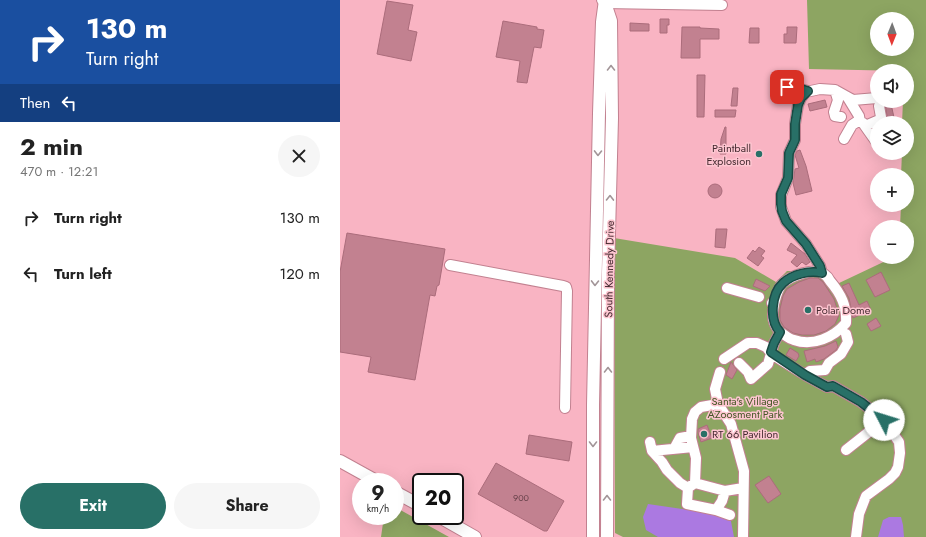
<!DOCTYPE html>
<meta charset="utf-8">
<style>
:root{--surface:#fff;--page:#f6f6f6;--text:#222;--muted:#767676;--accent:#287067}
body{margin:0;font-family:Jost,sans-serif;background:var(--page);color:var(--text);height:100vh;display:flex;flex-direction:column;font-size:15px;white-space:nowrap}
*{box-sizing:border-box;margin:0}
p{font-size:13px;color:var(--muted)}
.icon{flex:none;width:22px;height:22px;fill:none;stroke:currentColor;stroke-width:2;stroke-linecap:round;stroke-linejoin:round}
.map{position:relative;flex:1;overflow:hidden}
.side{display:flex;flex-direction:column;background:var(--surface);width:340px}
.side>*{flex:none}
.hud{background:#1a4fa0;color:#fff;overflow:hidden}
.needle{width:26px;rotate:181deg}
.buttons{position:absolute;left:530px;top:12px;display:grid;gap:8px}
.buttons a{display:grid;place-items:center;width:44px;height:44px;border-radius:50%;background:var(--surface);box-shadow:0 4px 16px #0002;font-size:20px}
.speed{position:absolute;left:12px;top:473px;display:flex;gap:8px;font-size:20px;font-weight:700;text-align:center}
.speed>*{display:grid;place-content:center;width:52px;height:52px;border-radius:50%;background:var(--surface);box-shadow:0 4px 16px #0002;line-height:1}
.speed small{font-size:10px;font-weight:400}
.speed .limit{border:2px solid #111;border-radius:6px;background:#fff;color:#111}
.pin{position:absolute;display:grid;place-items:center;width:34px;height:34px;color:#fff;margin:-17px;border-radius:8px;box-shadow:0 2px 6px #0006}
.me{position:absolute;width:44px;margin:-22px;rotate:310deg;stroke-linejoin:round;filter:drop-shadow(0 0 3px #0008)}
.turn{display:flex;align-items:center;gap:14px;height:84px;padding:0 20px;font-size:18px}
.turn .icon{width:52px;height:52px;stroke-width:2.5}
.turn b{display:block;font-size:28px;line-height:34px}
.then{display:flex;align-items:center;height:38px;padding:0 20px;background:#0003;gap:8px;font-size:15px}
.round{display:grid;place-items:center;flex:none;width:42px;height:42px;border-radius:21px;background:var(--page)}
.summary{display:flex;align-items:center;justify-content:space-between;height:68px;padding:0 20px}
h1{font-size:24px;font-weight:700;line-height:30px}
.primary-button{display:flex;gap:8px;margin-top:auto;padding:8px 20px}
.primary-button a{flex:1;height:46px;border-radius:24px;background:var(--accent);color:#fff;font-size:16px;font-weight:700;line-height:46px;text-align:center}
.primary-button a+a{background:var(--page);color:var(--text)}
ul{padding:0;list-style:none}
li{display:flex;align-items:center;gap:12px;height:56px;padding:0 20px}
li div{flex:1}
li b{display:block;font-size:15px}
li em{font-style:normal}
main{display:flex;flex:1;min-height:0}
.map>svg:first-child{display:block}
.green{fill:#8da562;fill-rule:evenodd}
.water{fill:#ab79e1}
.building{fill:#c28190;stroke:#ab6c7b}
.lines{fill:none;stroke-linecap:round;stroke-linejoin:round}
.minor-casing{stroke:#c28190;stroke-width:12}
.major-casing{stroke:#c28190;stroke-width:14}
.minor{stroke:#fff;stroke-width:10}
.major{stroke:#fff;stroke-width:12}
.oneway{stroke:#a29598}
.route-casing{stroke:#1a4943;stroke-width:10}
.route{stroke:#287067;stroke-width:7}
.poi-dot{fill:#287067;stroke:#fec6d1;stroke-width:1.5}
.labels{text-anchor:middle;stroke-width:3;stroke-linejoin:round;paint-order:stroke}
.number-label{font-size:9px;fill:#654049}
.poi-label{font-size:11px;fill:#462b31;stroke:#fec6d1;text-anchor:start}
.street-label{font-size:11px;fill:#462b31;stroke:#fec6d1}
.park-label{font-size:11px;fill:#465726;stroke:#fec6d1}
</style>
<main>
<section class="side">
<div class="hud">
<div class="turn"><svg class="icon" aria-label="right" viewBox="0 0 24 24"><path d="M7 20v-9h11M14 6l5 5-5 5"/></svg><div><b>130 m</b>Turn right</div></div>
<div class="then">Then<svg class="icon" aria-label="left" viewBox="0 0 24 24"><path d="M17 20v-9H6M10 6l-5 5 5 5"/></svg></div>
</div>
<div class="summary"><div><h1>2 min</h1><p>470 m · 12:21</p></div><a class="round"><svg class="icon" aria-label="close" viewBox="0 0 24 24"><path d="M6 6l12 12M18 6L6 18"/></svg></a></div>
<ul>
<li><svg class="icon" aria-label="right" viewBox="0 0 24 24"><path d="M7 20v-9h11M14 6l5 5-5 5"/></svg><div><b>Turn right</b></div><em>130 m</em></li>
<li><svg class="icon" aria-label="left" viewBox="0 0 24 24"><path d="M17 20v-9H6M10 6l-5 5 5 5"/></svg><div><b>Turn left</b></div><em>120 m</em></li>
</ul>
<div class="primary-button"><a>Exit</a><a>Share</a></div>
</section>
<div class="map">
<svg width="586" height="537" viewBox="0 0 586 537">
<rect width="100%" height="100%" fill="#f9b4c3"/>
<path class="green" d="M467,0H586V537H283L275,533L274,238L395,258L436,282L447,271H477L497,284L554,257H567V227H560L561,205H567V175H561L562,153H567V123H562L563,101H567V71L469,69ZM537,19H567V49H537Z
M55,507L109,537H41L44,516H55Z"/>
<path class="water" d="M308,504L390,516L394,537H318L306,530L303,517Z
M549,517H561L563,525L564,537H538L543,520Z"/>
<path class="building" d="M47,1L73,5L68,30L77,32L71,61L37,54Z
M320,19H329V25H327V33H320Z
M163,21L197,27V29L204,30L201,48L194,47L187,83L177,82L180,61L156,57Z
M290,23L309,24V31H290Z
M342,27H360V28L379,29V39H360V58H341Z
M447,27H457L456,43H444V34H447Z
M410,28H419V43H409Z
M357,75H365L364,117H357Z
M393,88H398L397,106H391Z
M485,100L487,107L470,111L468,104Z
M545,104H551L555,122L545,123L547,116Z
M375,110H396L395,117H375Z
M385,127H386V154H380L381,139Z
M460,150L466,166L472,191L456,195L453,183L455,169L459,168L455,155L457,151Z
M368 191a7 7 0 1 1 14 0a7 7 0 1 1-14 0Z
M376,229H387L385,248L375,247Z
M7,233L105,249L99,285L97,286L95,296L90,295L75,380L28,372L31,357L0,352V272Z
M451,243L465,254L470,262L466,265L462,262L457,267L451,262L457,255L447,250Z
M419,247L425,251L421,256L424,258L418,266L407,258L413,250L415,252Z
M541,272L550,290L535,297L526,280Z
M470,278H478L483,282L494,299L499,315L495,324L486,331L474,335H462L453,333L444,327L440,320V309L443,296L447,289L459,282Z
M416,279L430,286L425,291L413,286Z
M509,283L519,305L527,301L531,310L513,318L509,298L502,286Z
M536,318L541,326L531,331L527,324Z
M496,341L498,347L496,350L484,359L476,362L475,359L467,362L464,351L485,346Z
M450,348L458,353L459,356L456,361L446,355Z
M391,362L397,370L392,379L386,375Z
M367,425L372,438L361,442L358,433V429Z
M189,435L232,442L229,461L186,454Z
M156,463L224,501L207,531H204L138,494Z
M429,476L441,494L428,503L415,485Z"/>
<g class="lines">
<defs>
<path id="minor" d="M262,0L265,3L382,5
M439,87H453L468,91
M495,90L498,100L494,112L495,116L501,117
M508,98L519,116L520,122
M525,126L539,120L541,117L539,106
M504,139L512,125L518,121L523,123L535,140
M110,265L223,286L226,287L227,291L225,408
M482,273L480,266L466,244L446,221L441,207V195L448,178L449,153L455,140V124L458,105L461,98L466,92L480,89L495,90L513,100L537,98
M387,288L419,297
M434,304C436,297 437,290 442,284C450,276 475,267 484,274C487,276 489,279 490,281C501,294 507,306 506,323C494,337 473,347 454,340C449,339 445,335 440,332
M384,359L408,343H417L426,347L433,355L465,375L487,387L493,386L521,402L544,420L552,432L559,442L560,453L558,467L555,473L549,479L526,496L519,514L516,537
M399,363L408,372L411,379L428,364L434,343L440,332C432,323 432,315 434,304L432,303
M485,370L489,363L501,354L508,342L506,334
M380,372L375,389L378,404L391,424L404,471L403,537
M465,375L470,371L485,370
M310,442L312,451L322,462L327,470L340,483L348,488
M334,449L340,438L351,436
M506,450L544,420
M312,451L353,447
M355,483L356,458L351,438L352,419L355,412L361,407L378,404
M349,487L355,483L385,491L403,488
M348,488L347,504L376,510L390,515
M376,510L382,501L385,491"/>
<path id="major" d="M266,6L271,21L272,118L268,273L267,537
M0,461L38,482
M55,492L81,506
M98,516L135,537
M253,537V405L259,113L262,22L265,0"/>
</defs>
<use href="#minor" class="minor-casing"/>
<use href="#major" class="major-casing"/>
<use href="#minor" class="minor"/>
<use href="#major" class="major"/>
</g>
<defs><path id="oneway-chevron" d="M-2-3.5L2.5 0L-2 3.5" fill="none" stroke-width="1.6" stroke-linecap="round" stroke-linejoin="round"/></defs>
<g class="oneway">
<use href="#oneway-chevron" transform="translate(271 68) rotate(-90)"/>
<use href="#oneway-chevron" transform="translate(258 153) rotate(91)"/>
<use href="#oneway-chevron" transform="translate(270 198) rotate(-89)"/>
<use href="#oneway-chevron" transform="translate(255 283) rotate(91)"/>
<use href="#oneway-chevron" transform="translate(268 370) rotate(-90)"/>
<use href="#oneway-chevron" transform="translate(253 444) rotate(90)"/>
<use href="#oneway-chevron" transform="translate(267 498) rotate(-90)"/>
</g>
<g class="lines">
<defs>
<path id="route" d="M447,87L458,88L468,91L461,98L458,105L455,124V140L449,153L448,178L441,194V204L442,211L446,221L466,244L480,266L482,273C470,270 453,274 443,283C431,294 429,320 440,332L434,343L431,352L465,375L487,387L493,386L521,402L544,420"/>
</defs>
<use href="#route" class="route-casing"/>
<use href="#route" class="route"/>
</g>
<g class="poi-dot">
<circle cx="419" cy="154" r="4"/>
<circle cx="468" cy="310" r="4"/>
<circle cx="364" cy="434" r="4"/>
</g>
<g class="labels">
<g class="number-label">
<text x="181" y="501">900</text>
</g>
<g class="poi-label">
<text x="411" y="152" text-anchor="end">Paintball<tspan x="411" dy="13">Explosion</tspan></text>
<text x="476" y="314">Polar Dome</text>
<text x="372" y="438">RT 66 Pavilion</text>
</g>
<g class="street-label">
<text transform="translate(269 269) rotate(-89)" y="4">South Kennedy Drive</text>
</g>
<g class="park-label">
<text x="405" y="405">Santa's Village<tspan x="405" dy="13">AZoosment Park</tspan></text>
</g>
</g>
</svg>
<div class="buttons">
<a><svg class="needle" viewBox="-14 -14 28 28"><path d="M0-13l5 13h-10z" fill="#e53935"/><path d="M0 13l5-13h-10z" fill="#767676"/></svg></a>
<a><svg class="icon" aria-label="sound" viewBox="0 0 24 24"><path d="M4 9h4l5-4v14l-5-4H4zM17 9q2 3 0 6"/></svg></a>
<a><svg class="icon" aria-label="layers" viewBox="0 0 24 24"><path d="M12 4l9 5-9 5-9-5zM3 14l9 5 9-5"/></svg></a>
<a>+</a>
<a>−</a>
</div>
<div class="speed"><div>9<small>km/h</small></div><div class="limit">20</div></div>
<div class="pin" style="left:447px;top:87px;background:#d93025"><svg class="icon" aria-label="arrive" viewBox="0 0 24 24"><path d="M6 21V4h12l-3 4 3 4H6"/></svg></div>
<svg class="me" style="left:544px;top:420px" viewBox="-20 -20 40 40"><circle r="19" fill="#fff"/><path d="M0-13L10 11 0 6-10 11z" fill="#287067"/></svg>
</div>
</main>
